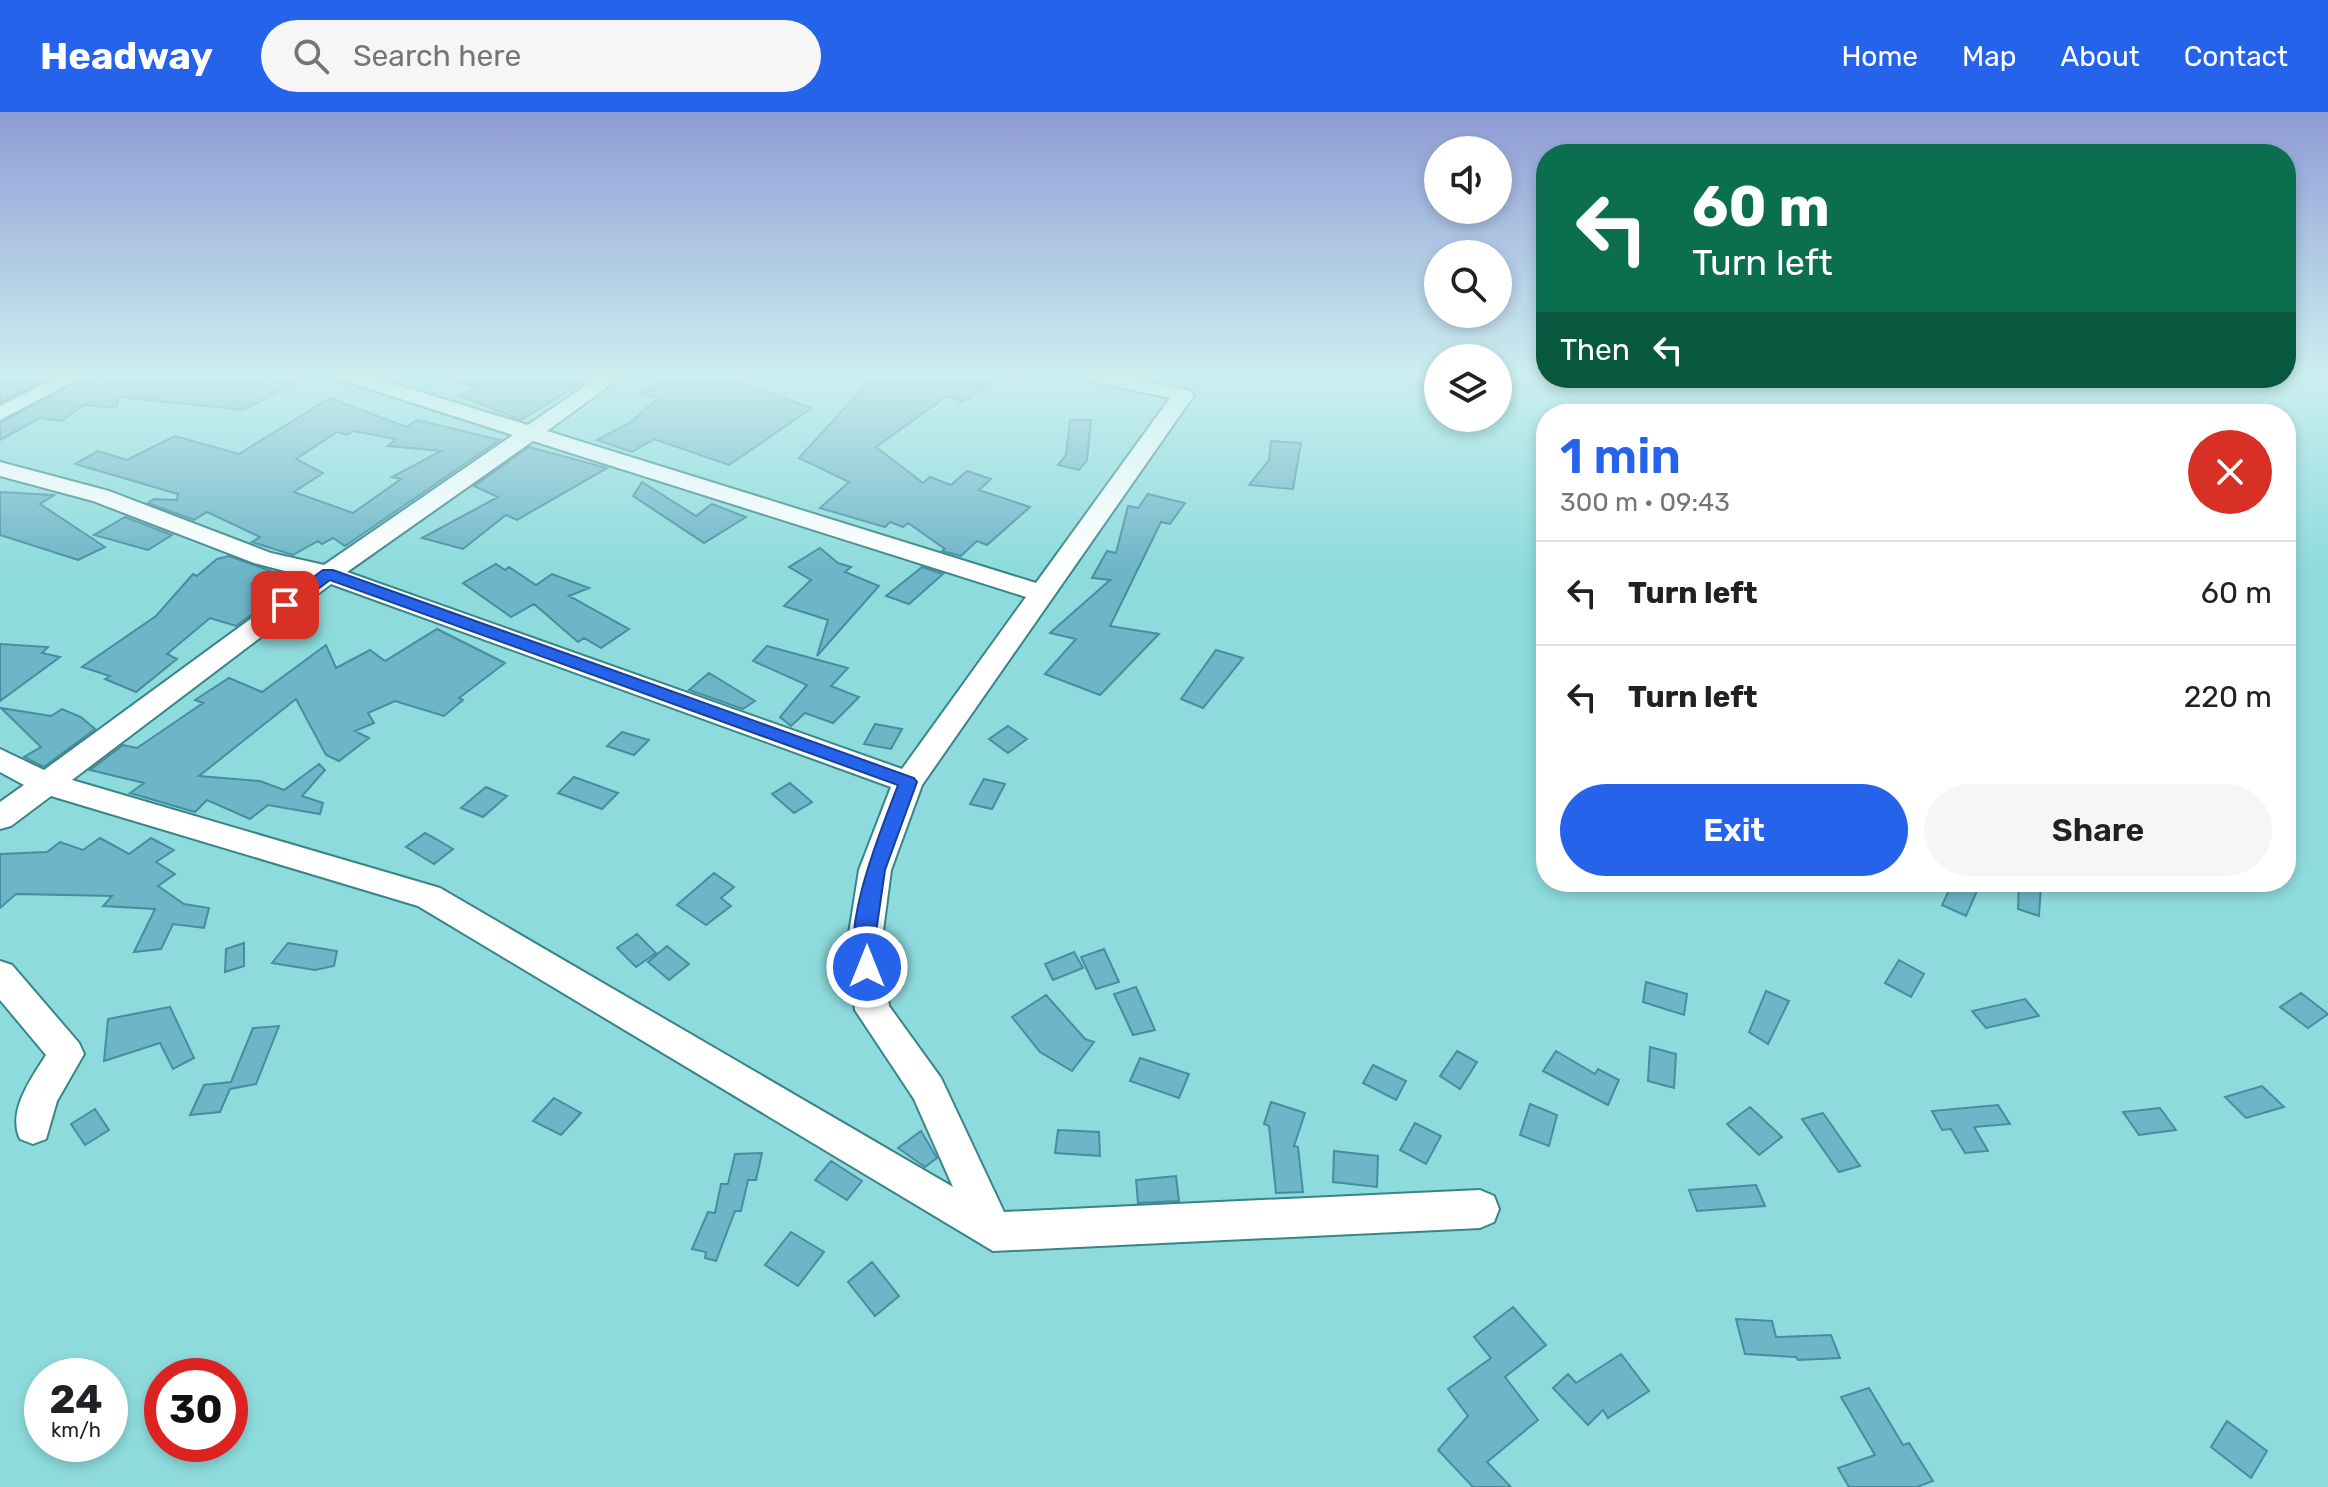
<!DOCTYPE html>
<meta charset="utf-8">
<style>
:root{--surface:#fff;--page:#f6f6f6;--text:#202124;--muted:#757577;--line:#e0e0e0;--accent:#2563eb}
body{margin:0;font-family:Rubik,sans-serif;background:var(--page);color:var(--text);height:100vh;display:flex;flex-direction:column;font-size:30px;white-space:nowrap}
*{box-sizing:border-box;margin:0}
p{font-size:26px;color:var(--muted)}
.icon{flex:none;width:44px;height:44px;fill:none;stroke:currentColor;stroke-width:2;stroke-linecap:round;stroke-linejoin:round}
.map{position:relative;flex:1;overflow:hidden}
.drawer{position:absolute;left:1536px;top:292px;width:760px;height:488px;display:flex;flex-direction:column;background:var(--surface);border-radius:32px;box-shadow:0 4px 12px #0003}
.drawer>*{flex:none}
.guide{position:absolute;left:1536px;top:32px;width:760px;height:244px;border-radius:32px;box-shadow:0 4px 12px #0003;background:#0b6e4f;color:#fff;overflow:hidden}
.tools{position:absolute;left:1424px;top:24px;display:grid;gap:16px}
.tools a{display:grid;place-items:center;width:88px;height:88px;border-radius:50%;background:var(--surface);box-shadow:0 4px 12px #0003;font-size:40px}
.speed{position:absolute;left:24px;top:1246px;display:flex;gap:16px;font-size:40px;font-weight:700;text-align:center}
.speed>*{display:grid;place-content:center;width:104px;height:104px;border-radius:50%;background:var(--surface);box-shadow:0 4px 12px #0003;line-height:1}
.speed small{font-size:20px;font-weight:400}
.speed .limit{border:12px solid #d22;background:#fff;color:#111}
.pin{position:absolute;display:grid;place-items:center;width:68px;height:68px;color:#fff;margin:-34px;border-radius:16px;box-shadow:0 4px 12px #0006}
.me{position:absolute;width:88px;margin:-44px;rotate:0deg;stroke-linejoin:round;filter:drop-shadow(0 0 6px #0008)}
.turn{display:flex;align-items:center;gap:28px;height:168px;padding:0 24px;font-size:36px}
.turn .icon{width:104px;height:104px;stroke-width:2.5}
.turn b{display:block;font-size:56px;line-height:68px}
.then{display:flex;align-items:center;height:76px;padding:0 24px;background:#0003;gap:16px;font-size:30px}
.round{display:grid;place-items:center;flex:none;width:84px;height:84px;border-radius:42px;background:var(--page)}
.summary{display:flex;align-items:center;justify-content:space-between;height:136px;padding:0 24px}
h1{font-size:48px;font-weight:600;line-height:60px;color:var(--accent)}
.button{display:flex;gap:16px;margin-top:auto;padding:16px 24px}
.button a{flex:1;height:92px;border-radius:48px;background:var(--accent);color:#fff;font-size:32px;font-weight:600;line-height:92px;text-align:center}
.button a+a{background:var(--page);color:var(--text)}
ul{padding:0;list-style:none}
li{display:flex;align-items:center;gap:24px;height:104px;padding:0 24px;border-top:2px solid var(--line)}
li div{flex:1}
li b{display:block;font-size:30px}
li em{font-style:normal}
header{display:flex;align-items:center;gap:48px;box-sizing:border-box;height:112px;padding:0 40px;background:var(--accent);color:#fff}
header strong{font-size:38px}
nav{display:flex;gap:44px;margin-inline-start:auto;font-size:28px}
.search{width:560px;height:72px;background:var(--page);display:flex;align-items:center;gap:20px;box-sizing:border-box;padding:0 28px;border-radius:44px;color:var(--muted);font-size:30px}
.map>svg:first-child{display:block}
.building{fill:#6fb5c8;stroke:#478da0;stroke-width:2;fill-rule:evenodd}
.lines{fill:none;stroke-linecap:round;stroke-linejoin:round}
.minor-casing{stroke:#378587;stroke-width:4}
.minor{fill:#fff;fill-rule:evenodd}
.route{fill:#2563eb;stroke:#184099;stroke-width:2}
</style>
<header>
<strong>Headway</strong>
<div class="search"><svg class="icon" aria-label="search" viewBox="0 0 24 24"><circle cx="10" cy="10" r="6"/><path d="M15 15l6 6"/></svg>Search here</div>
<nav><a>Home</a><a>Map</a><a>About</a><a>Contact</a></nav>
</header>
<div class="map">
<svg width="2328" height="1375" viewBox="0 0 2328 1375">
<rect width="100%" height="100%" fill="#8edbdd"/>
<path class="building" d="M22,263L52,264L0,291V268L9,269Z
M122,263H258L295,271L243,298L119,285L116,296L84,293L61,309L40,306L0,328V311L88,264L111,269Z
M461,263H594L521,308L459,284L478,275L460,271Z
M673,263H749L737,270L812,296L729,353L654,327L632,340L597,328L631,310L657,287L642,282Z
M875,263H1004L963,290L947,284L876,335L923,371L930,365L951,373L967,359L991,367L979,378L1030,395L987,433L977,429L961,444L942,439L945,437L908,411L903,415L890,410L885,415L820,396L849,370L799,346Z
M330,286L406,315L417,308L500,328L345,434L333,426L322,432L318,429L293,443L252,430L260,425L207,400L194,408L148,391L154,387L177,388L178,382L75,352L98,339L127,348L175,324L239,342ZM353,319L396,327L388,334L441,339L392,365L401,367L353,401L294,380L323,361L296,347L337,320L347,323Z
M1070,308H1091L1087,348L1079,358L1058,353L1066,343Z
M1271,329L1301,331L1293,377L1249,373L1269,348Z
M529,335L607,356L517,408L506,403L463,437L422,426L498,385L474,374Z
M642,370L696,404L712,392L746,405L704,431L633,384Z
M0,380L54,383L40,392L105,435L78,448L0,423Z
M1148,382L1185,391L1170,412L1161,410L1110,514L1159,522L1100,583L1045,562L1076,527L1050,521L1110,468L1092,466L1107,439L1116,441L1128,394L1138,396Z
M125,405L172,423L148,438L94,423Z
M820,436L838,451L851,455L845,460L879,474L817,544L828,508L784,494L811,468L789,455Z
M229,444L271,459L252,472L286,477L236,514L210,506L167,542L177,547L136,580L105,567L110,564L82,555L156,504L193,462L197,464L217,447Z
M496,452L505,458L509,455L536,473L552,462L589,476L569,484L629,517L601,536L584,526L578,530L534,492L511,505L463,471Z
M922,455L943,462L909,492L886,484Z
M437,517L505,551L459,586L463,588L444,604L395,589L368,601L374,611L355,619L369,626L339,649L326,643L296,587L199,664L260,669L284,678L319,652L325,658L302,684L323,691L320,702L268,693L250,707L207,688L195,700L130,681L144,671L90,658L123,633L137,636L203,591L195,588L229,566L262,580L326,533L336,556L370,538L385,549Z
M0,532L48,535L42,541L60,545L0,589Z
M767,534L848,556L831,574L859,585L833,611L805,601L791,614L780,605L807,573L753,549Z
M1216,538L1243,546L1203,596L1181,587Z
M709,561L755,589L743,597L689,578Z
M1,596L51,604L62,597L81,605L95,617L44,655L24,645L41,635Z
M875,612L902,617L891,637L864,632Z
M1008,614L1027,627L1008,641L989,627Z
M622,620L649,628L634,643L607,634Z
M574,665L618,681L602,697L558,681Z
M984,667L1005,672L992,697L970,692Z
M790,671L812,690L794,701L772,682Z
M486,675L507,684L483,705L461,696Z
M425,721L438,728L453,737L434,752L406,735Z
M100,726L129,742L151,726L174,738L156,750L175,762L158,774L184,792L209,796L204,816L173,812L161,837L134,840L155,797L103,794L112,784L16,782L0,796V742L47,740L60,730L83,738Z
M714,761L734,775L721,786L731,794L706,813L677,793Z
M1953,770H1981L1966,804L1942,793Z
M2019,770L2041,773L2039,804L2018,797Z
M637,822L656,841L636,855L617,836Z
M244,831V854L225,860L226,837Z
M288,831L337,839L334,854L315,858L272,851Z
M667,834L689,852L669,868L648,850Z
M1104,837L1119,870L1096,877L1081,845Z
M1074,840L1083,856L1053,868L1045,852Z
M1899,848L1924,862L1911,885L1885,871Z
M1646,870L1687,882L1684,903L1643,890Z
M1136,875L1155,918L1133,923L1114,882Z
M1766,879L1789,889L1768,932L1749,920Z
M2301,881L2328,902L2308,916L2280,895Z
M1046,883L1085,927L1094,930L1072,959L1040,940L1012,905Z
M2025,887L2039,904L1986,916L1972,899Z
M170,895L194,946L173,957L160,931L104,949L108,907Z
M279,914L256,972L230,977L220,1000L190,1003L204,973L231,970L253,916Z
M1650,935L1676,942L1674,976L1648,969Z
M1457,939L1477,950L1460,977L1440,964Z
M1556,939L1595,962L1598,957L1619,968L1608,993L1543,959Z
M1140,946L1189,962L1179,986L1130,969Z
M1373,953L1406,969L1396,988L1363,971Z
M2262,974L2284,995L2246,1006L2225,985Z
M554,986L581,1001L561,1023L533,1009Z
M1271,990L1305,1001L1294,1034L1298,1035L1303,1080L1276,1081L1269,1014L1264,1012Z
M1530,992L1557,1003L1549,1034L1520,1023Z
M1998,993L2010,1012L1974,1015L1988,1039L1965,1041L1951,1017L1942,1018L1932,999Z
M1750,995L1782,1025L1759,1043L1727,1012Z
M2160,996L2176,1018L2139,1023L2123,1000Z
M95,997L109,1018L85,1033L71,1012Z
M1823,1001L1860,1054L1839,1060L1802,1007Z
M1415,1011L1441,1024L1426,1052L1400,1038Z
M1058,1018L1099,1020L1100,1044L1055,1041Z
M921,1019L937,1046L925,1055L898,1036Z
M1334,1039L1378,1044L1377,1075L1333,1070Z
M762,1041L756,1068H748L741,1099H735L716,1149L705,1146L706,1140L692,1137L708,1100L715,1101L721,1072H728L735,1042Z
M831,1049L862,1069L847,1088L815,1068Z
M1176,1064L1179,1089L1138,1091L1136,1068Z
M1756,1073L1765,1094L1697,1099L1689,1078Z
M791,1120L824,1140L798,1174L765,1153Z
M872,1150L899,1184L875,1204L848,1170Z
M1513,1195L1546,1233L1505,1265L1538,1308L1487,1350L1511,1375H1473L1438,1338L1468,1304L1448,1277L1491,1246L1474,1225Z
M1736,1207L1772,1209L1776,1225L1831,1223L1840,1246L1798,1248L1796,1245L1745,1242Z
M1621,1242L1649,1279L1608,1306L1603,1298L1588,1313L1553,1276L1568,1262L1576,1271Z
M1869,1276L1903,1333L1909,1331L1933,1369L1917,1375H1849L1838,1356L1875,1343L1841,1285Z
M2227,1309L2267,1339L2251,1366L2211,1335Z"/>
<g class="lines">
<defs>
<path id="minor" d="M61,263H86L0,308V294Z
M335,263H365L528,313L601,263H624L547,319L1036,471L1170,286L1082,267L1079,263H1117L1190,279L1194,283L922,673L891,758L881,834L889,894L941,966L1004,1100L1480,1078L1494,1084L1499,1097L1494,1110L1480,1116L993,1139L418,794L51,684L11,714L0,717V690L24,673L0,660V637L44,658L308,465L254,451L93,389L0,364V350L109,379L271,441L324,453L513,323L338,267ZM533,329L1026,485L902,657L347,460ZM331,472L891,675L859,758L847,834L855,898L914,987L953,1075L440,776L72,668Z
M0,849L12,853L79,931L84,942L57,989L46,1027L33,1032L20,1027C7,999 31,967 46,943L0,888Z"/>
</defs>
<use href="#minor" class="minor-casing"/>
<use href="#minor" class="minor"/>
</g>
<linearGradient id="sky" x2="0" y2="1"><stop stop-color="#8f9cd5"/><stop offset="0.58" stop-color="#cceff0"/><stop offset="1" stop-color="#cceff0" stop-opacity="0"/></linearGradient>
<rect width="2328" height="455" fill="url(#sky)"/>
<path class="route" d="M323,458H333L914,666L917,670L885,758L874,834L877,855L874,861H859C838,819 882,716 898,673L330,468L291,497H280V490Z"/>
</svg>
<div class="tools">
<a><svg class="icon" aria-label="sound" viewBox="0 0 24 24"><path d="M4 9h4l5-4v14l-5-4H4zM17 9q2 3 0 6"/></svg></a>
<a><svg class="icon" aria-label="search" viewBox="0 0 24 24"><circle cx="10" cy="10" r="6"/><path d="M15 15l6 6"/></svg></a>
<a><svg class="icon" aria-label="layers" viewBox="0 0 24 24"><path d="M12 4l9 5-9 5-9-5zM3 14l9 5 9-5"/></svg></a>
</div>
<div class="speed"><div>24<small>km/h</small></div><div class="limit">30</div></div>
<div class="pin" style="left:285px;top:493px;background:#d93025"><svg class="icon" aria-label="arrive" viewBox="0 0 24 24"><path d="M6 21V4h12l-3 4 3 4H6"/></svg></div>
<svg class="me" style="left:867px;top:855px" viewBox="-20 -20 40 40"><circle r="17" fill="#2563eb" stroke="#fff" stroke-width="3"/><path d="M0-11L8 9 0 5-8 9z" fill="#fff"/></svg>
<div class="guide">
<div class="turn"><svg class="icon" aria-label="left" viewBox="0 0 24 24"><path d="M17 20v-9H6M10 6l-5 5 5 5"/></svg><div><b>60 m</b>Turn left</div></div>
<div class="then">Then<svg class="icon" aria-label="left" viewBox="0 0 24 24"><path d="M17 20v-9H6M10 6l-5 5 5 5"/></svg></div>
</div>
<section class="drawer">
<div class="summary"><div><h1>1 min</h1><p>300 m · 09:43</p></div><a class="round" style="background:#d93025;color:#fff"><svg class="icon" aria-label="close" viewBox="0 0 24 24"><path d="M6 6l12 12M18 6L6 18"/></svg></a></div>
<ul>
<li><svg class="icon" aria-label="left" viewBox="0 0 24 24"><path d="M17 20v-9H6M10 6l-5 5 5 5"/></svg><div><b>Turn left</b></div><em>60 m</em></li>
<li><svg class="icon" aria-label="left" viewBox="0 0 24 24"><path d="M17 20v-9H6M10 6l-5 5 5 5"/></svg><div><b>Turn left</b></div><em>220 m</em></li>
</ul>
<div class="button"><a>Exit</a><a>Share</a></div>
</section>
</div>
